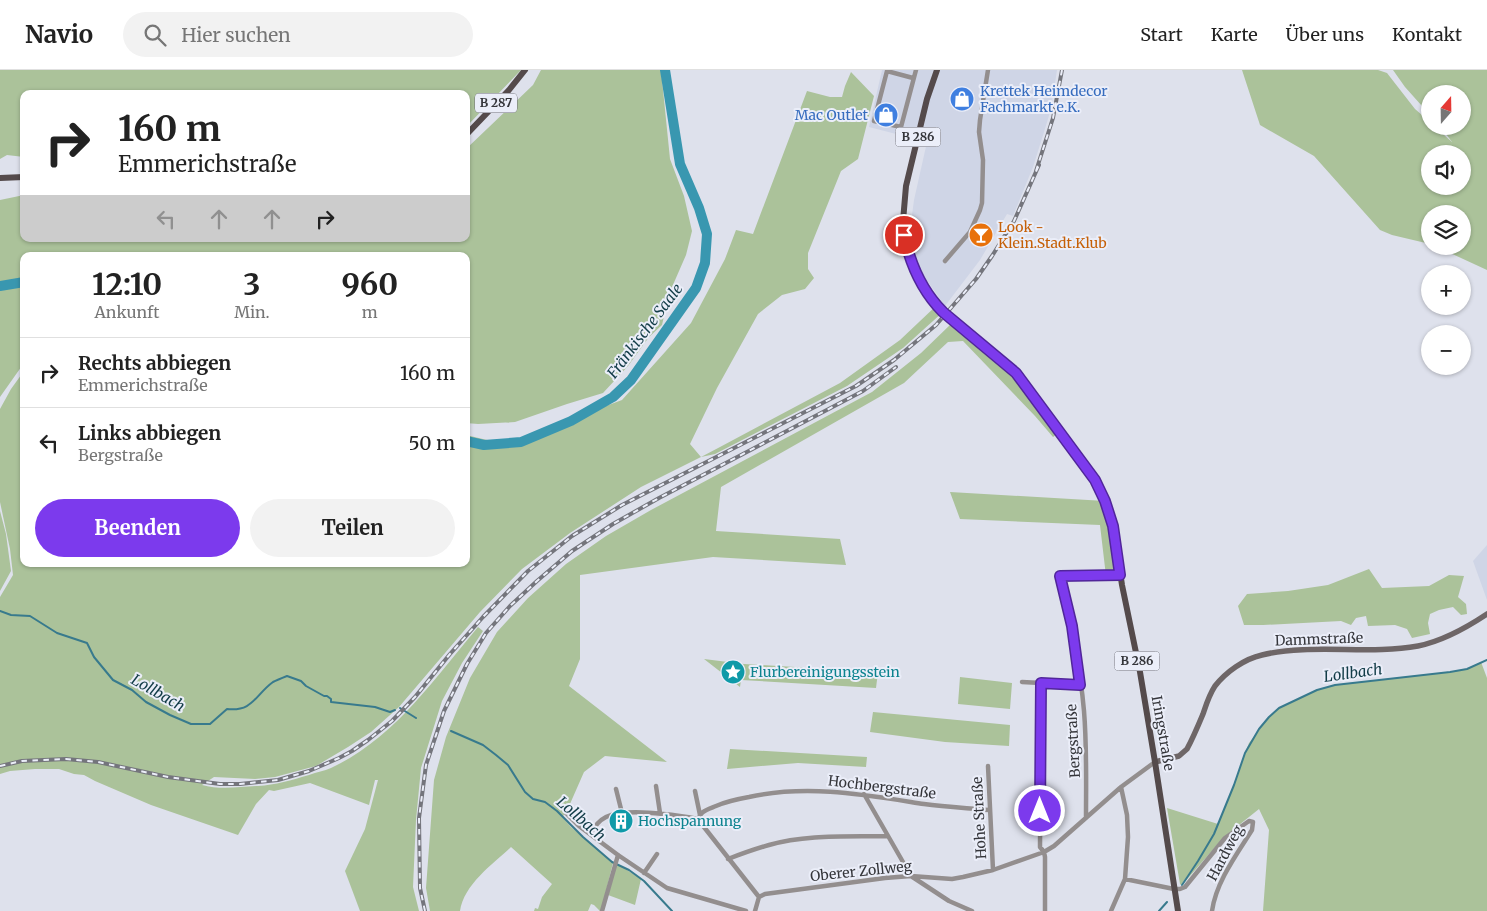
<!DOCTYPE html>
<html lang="de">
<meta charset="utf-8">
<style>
:root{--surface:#fff;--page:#f2f2f2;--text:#222;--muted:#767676;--line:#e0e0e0;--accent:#7c3aed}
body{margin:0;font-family:Merriweather,serif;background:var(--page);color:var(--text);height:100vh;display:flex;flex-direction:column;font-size:19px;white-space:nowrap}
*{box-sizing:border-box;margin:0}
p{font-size:16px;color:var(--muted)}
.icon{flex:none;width:28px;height:28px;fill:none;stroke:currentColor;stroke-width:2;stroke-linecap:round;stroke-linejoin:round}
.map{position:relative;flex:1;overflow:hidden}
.drawer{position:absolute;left:20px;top:182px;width:450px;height:315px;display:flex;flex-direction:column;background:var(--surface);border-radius:10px;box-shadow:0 1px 4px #0004}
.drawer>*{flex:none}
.banner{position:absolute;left:20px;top:20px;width:450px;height:152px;border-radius:10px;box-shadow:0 1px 4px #0004;background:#fff;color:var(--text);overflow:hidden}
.needle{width:32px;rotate:20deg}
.buttons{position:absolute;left:1421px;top:15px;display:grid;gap:10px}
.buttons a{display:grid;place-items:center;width:50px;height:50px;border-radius:50%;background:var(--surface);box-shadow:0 1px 4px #0004;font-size:25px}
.pin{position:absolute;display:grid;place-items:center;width:42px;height:42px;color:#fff;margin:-21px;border:2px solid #fff;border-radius:50%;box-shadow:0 1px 5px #0007}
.me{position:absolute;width:55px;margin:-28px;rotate:0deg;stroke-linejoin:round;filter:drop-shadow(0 0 4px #0008)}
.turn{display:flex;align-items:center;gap:18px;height:105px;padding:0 15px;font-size:22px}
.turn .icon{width:65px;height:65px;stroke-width:2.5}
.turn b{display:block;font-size:35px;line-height:42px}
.lanes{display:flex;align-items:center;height:48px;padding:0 15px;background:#0003;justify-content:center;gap:25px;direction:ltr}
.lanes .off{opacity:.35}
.eta{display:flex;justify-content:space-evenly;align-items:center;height:85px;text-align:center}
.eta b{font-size:30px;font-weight:700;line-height:35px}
.action{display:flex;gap:10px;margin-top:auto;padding:10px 15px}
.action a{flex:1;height:58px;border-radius:30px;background:var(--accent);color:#fff;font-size:20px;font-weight:700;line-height:58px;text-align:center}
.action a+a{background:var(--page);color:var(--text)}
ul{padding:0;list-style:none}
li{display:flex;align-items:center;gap:15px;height:70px;padding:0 15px;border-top:1px solid var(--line)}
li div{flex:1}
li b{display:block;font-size:19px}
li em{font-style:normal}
header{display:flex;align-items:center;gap:30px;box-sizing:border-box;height:70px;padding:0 25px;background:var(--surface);border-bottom:1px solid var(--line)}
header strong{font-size:24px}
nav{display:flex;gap:28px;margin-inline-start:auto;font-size:18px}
.search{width:350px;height:45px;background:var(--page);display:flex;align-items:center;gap:12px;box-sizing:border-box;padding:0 18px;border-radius:28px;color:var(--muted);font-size:19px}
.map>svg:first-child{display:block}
.built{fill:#cfd5e6}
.green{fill:#abc29a;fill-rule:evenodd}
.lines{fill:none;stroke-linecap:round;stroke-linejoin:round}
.stream{stroke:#387a8d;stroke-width:2}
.river{stroke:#3997b0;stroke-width:10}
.street{stroke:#938e8e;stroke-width:4.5}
.secondary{stroke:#6e6667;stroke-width:5.5}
.primary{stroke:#544a4b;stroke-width:6}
.rail-casing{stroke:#74757c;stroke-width:4}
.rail{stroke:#ebeef9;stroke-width:2;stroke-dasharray:5.5;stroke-linecap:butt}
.route-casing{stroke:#51269a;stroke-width:12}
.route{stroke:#7c3aed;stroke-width:9}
.labels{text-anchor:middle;stroke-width:4;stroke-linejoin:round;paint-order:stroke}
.shield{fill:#ebeef9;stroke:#6c6d74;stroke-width:1}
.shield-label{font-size:12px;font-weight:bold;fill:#35363b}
.shop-label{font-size:14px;fill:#366cbe;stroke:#ebeef9;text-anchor:start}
.food-label{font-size:14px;fill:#c56008;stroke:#ebeef9;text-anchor:start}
.street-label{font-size:14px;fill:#35363b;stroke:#ebeef9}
.culture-label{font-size:14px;fill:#0d838f;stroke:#ebeef9;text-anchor:start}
.water-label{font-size:15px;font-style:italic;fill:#123c47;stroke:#ebeef9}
</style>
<header>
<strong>Navio</strong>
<div class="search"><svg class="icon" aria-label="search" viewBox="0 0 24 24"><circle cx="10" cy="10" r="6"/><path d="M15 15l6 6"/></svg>Hier suchen</div>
<nav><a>Start</a><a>Karte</a><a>Über uns</a><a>Kontakt</a></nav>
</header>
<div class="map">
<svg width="1487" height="841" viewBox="0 0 1487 841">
<rect width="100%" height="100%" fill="#dee1ec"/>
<path class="built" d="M882,0H1057L1051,39L1044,62L1033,97L1013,146L1007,144L980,190L945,236L921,202L915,185L910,160L914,130L927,72L869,57Z
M1487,475V530L1473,491Z"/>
<path class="green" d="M0,0H521L466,57V24H24V87L7,85L0,89Z
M541,0H661L670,89L684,126L692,161L686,185L669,224L662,255L649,267L628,296L603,323L567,334L515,352L478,354L466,353V186H24V293L0,327V130L24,125V169H466V79L533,15Z
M1242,0H1378L1387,3L1415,39L1430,52V56H1434L1452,72L1440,56H1462V24H1430V45L1405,17L1393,0H1487V200L1435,176H1462V144H1430V174L1392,165L1380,160L1314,86L1260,55ZM1430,84H1462V116H1430Z
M851,2L874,26L858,89L841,101L808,183V199L814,208L805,219L782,225L758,244L717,318L690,374L701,387L720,377L840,313L900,270L937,235L943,242L903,278L847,316L715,384L701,387L641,417L570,463L522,499L480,542L399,637L371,662L348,677L316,696L275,707L255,709L214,707L202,715C219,720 240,717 258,716C275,715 292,710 309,705C317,702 324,701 331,698C395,668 434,609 478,557L483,561L462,593L442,631L421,698L416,750L413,817L419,841H360L345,801L365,759L378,710H375L369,735L310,713L274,721L269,720L256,734L238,765L151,735L95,711L84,705L74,704L59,699H35L10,701L0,704V527L13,505L10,479L0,432V339L11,319L24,301V494H466V365L504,374L622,330L691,253L725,189L736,160L753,164L807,21L830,27H842L845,16Z
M951,254L963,258L1016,303L1060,362L1053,367L1035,346L963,271L948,272L904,313L721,417L716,461L840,469L846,495L713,487L580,505V589L569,616L667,692L605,686L584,702L566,743L562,747L571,757L613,793L601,841H600L594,835L591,834L588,841H534L535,838L538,839L542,827L552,814L511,777C493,794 464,814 460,841H430L426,818L434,710L446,667L470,608L497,562L528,528L566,494L606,466L651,440L872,322L921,283Z
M950,422L1105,431L1121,505L1106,506L1100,455L960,449Z
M0,441L6,464L11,501L0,521Z
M1369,499L1382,518L1429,516L1449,505L1464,506L1458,527L1466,534L1467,544L1461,545L1453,537L1439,540L1430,544L1428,553L1430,564L1412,568L1407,559L1395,555L1368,556L1366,546L1356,548L1351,555L1341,551L1263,555H1244L1238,536L1247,524L1288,521L1328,515Z
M704,589L744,594L878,602L876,618L741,610L740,617Z
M1481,592L1487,608V841H1263L1269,760L1259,739L1224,767L1182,815L1196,793L1181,815L1180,814L1167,738L1218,754L1234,715L1245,683L1249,673L1269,647L1279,638L1317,620L1335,615L1450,602L1467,599Z
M960,607L1012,613L1010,639L958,634Z
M873,642L1010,655L1009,676L945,672L870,662Z
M730,679L867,687L866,697L798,693L727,699Z
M616,793L641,809L635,835L608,825Z"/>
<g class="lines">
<path class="stream" d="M0,541L11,545L30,546L57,563L87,573L94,587L113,610L132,620L146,632L170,645L191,654H210L227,639C253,642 255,625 273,612C277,610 282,608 287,606L301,611L306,616L324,626H327L331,629V632L375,637L390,642L395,640
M400,638L416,648
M451,661L483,675L496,685L508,695L525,722L533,729L545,732L557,741L583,767L612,792L629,800L644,811L672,841
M1182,815L1198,791L1214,764L1234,715L1245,683L1259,659L1269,647L1279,638L1317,620L1335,615L1450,602L1467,599L1487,590
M1159,841L1167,832"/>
<path class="river" d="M0,216L24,212
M466,371L484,375L521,372L571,351L613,327L631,310L696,218L705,193L707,164L699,138L680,94L665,0"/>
<path class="street" d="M913,8L887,1L874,51L901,57L916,0
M945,191L970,162L980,140L982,133L983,90L979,62L980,50L988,0
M1022,612L1080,615
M1041,613L1040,777L1044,782L1045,787V841
M988,696L993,800
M656,716L660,743
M1121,717L1127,745L1128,767L1125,809
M616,719L622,743
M695,721L700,745
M864,724L911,806L949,831L972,841
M566,743L579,756L618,785L667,818L746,841
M1086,748C1086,713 1087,677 1084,641C1080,595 1070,550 1060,506L1121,505
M590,764C594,757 598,751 606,747C627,737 675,745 698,749
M728,789C741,784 755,779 769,775C807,764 849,767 888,766
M644,803L657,784
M759,827L700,752C696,742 709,739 716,736C727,731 738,729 749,727C808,714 866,725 924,734C946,737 968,738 989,740
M602,841L618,785
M755,841L759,827L765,824L885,808L911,806L952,809L963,807L993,800L1044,782L1054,776L1121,717L1155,692
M1111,841L1125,809L1174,819H1180L1185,817L1225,768L1249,751L1253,752L1252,760C1237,784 1216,812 1212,841"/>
<path class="secondary" d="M1155,692L1179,686L1187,679C1193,668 1198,656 1203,644C1206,635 1209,625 1215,616C1226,602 1244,589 1262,585C1311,573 1368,585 1418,576C1443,571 1466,558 1487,544"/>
<path class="primary" d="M937,0L927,29L906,116L903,151L907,179L919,208L937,235L1016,303L1095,410L1105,431L1113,456L1122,515L1140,602L1155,692L1178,841
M466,65L509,20L525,0
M0,108L24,107"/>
<defs>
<path id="rail" d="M1036,101L1053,48L1062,0
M0,696L22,691L66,689L98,692L168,707L220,714H240L278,710L309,701L339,688L352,681L368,670L392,651L415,627L450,584L483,547L528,501L572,466L622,435L856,316L894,290L936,255L976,209L992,186L1014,151L1039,95
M425,841L420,818L419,748L426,695L444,641L467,594L486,563L510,536L537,511L572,481L613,454L659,428L863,321L896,297"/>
</defs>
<use href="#rail" class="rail-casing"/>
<use href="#rail" class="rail"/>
</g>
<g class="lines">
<defs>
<path id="route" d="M904,165C910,193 922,221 943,242L1016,303L1095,410L1105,431L1113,456L1120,505L1060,506L1072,556L1080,615L1041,613L1040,741"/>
</defs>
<use href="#route" class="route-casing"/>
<use href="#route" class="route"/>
</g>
<defs>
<symbol id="shop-disc" viewBox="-11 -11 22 22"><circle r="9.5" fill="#3f7fe0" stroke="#ebeef9"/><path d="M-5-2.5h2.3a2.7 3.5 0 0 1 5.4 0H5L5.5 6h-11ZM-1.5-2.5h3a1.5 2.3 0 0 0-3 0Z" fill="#fff"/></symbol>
<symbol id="bar-disc" viewBox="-11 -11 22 22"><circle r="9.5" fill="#e8710a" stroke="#ebeef9"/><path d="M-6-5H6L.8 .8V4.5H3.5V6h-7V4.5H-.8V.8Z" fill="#fff"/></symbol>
<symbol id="sight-disc" viewBox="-11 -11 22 22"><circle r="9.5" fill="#0f9aa8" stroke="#ebeef9"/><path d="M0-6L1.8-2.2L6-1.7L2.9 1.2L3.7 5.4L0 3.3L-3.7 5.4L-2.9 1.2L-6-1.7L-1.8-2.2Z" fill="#fff"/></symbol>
<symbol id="building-disc" viewBox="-11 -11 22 22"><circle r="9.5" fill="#0f9aa8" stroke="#ebeef9"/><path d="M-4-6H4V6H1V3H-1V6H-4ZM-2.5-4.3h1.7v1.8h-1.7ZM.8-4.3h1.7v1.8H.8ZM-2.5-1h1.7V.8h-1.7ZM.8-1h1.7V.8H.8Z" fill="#fff"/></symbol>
</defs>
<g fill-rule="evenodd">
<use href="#shop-disc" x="948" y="15" width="28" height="28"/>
<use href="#shop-disc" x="872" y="31" width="28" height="28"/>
<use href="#bar-disc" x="967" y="151" width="28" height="28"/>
<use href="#sight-disc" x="719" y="588" width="28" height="28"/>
<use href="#building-disc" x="607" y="737" width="28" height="28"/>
</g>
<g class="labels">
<g class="shield">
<rect x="475" y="23.5" width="42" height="19" rx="4"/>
<rect x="895.5" y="57.5" width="45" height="19" rx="4"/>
<rect x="1114.5" y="581.5" width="45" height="19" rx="4"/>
</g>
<g class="shield-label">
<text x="496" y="37">B 287</text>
<text x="918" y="71">B 286</text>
<text x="1137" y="595">B 286</text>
</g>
<g class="shop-label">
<text x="980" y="26">Krettek Heimdecor<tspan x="980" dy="16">Fachmarkt e.K.</tspan></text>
<text x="868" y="50" text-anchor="end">Mac Outlet</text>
</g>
<g class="food-label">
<text x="998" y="162">Look -<tspan x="998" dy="16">Klein.Stadt.Klub</tspan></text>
</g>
<g class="street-label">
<text transform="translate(1319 569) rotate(-2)" y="5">Dammstraße</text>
<text transform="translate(1163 663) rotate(80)" y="5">Iringstraße</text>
<text transform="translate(1073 671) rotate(-93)" y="5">Bergstraße</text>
<text transform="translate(882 717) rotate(7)" y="5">Hochbergstraße</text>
<text transform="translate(979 748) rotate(-93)" y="5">Hohe Straße</text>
<text transform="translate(1225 783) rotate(-62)" y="5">Hardweg</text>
<text transform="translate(861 801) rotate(-6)" y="5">Oberer Zollweg</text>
</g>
<g class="culture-label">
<text x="750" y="607">Flurbereinigungsstein</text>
<text x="638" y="756">Hochspannung</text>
</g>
<g class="water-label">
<text transform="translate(645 261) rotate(-53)" y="5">Fränkische Saale</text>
<text transform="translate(1353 603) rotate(-8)" y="5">Lollbach</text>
<text transform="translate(158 623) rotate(30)" y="5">Lollbach</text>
<text transform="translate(581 749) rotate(41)" y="5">Lollbach</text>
</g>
</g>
</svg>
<div class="buttons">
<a><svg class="needle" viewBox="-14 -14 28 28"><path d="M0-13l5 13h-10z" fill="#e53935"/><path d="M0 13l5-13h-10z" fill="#767676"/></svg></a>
<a><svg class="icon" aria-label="sound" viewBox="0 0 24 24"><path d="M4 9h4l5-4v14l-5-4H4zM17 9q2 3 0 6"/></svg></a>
<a><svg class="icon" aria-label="layers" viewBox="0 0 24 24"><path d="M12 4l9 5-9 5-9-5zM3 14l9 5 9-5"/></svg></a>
<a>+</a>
<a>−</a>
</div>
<div class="pin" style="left:904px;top:165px;background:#d93025"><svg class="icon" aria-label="arrive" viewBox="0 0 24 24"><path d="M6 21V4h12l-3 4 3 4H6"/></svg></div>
<svg class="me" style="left:1040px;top:741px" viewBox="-20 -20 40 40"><circle r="17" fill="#7c3aed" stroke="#fff" stroke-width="3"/><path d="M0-11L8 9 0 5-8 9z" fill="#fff"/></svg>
<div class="banner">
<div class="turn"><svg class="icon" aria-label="right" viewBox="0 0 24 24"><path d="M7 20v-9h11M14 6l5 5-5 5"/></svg><div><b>160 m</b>Emmerichstraße</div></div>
<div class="lanes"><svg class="icon off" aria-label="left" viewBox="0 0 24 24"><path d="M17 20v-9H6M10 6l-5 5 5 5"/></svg><svg class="icon off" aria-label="ahead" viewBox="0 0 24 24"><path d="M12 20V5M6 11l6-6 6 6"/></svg><svg class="icon off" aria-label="ahead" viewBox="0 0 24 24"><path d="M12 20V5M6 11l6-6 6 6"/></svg><svg class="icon" aria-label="right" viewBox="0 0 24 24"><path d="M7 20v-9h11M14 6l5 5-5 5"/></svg></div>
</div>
<section class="drawer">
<div class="eta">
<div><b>12:10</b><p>Ankunft</p></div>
<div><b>3</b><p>Min.</p></div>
<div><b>960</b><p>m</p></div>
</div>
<ul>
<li><svg class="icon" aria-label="right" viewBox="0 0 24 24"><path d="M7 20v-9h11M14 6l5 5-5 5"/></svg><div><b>Rechts abbiegen</b><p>Emmerichstraße</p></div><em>160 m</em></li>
<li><svg class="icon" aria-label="left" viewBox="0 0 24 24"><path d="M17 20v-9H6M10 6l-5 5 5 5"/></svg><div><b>Links abbiegen</b><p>Bergstraße</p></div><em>50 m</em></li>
</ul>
<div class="action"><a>Beenden</a><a>Teilen</a></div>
</section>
</div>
